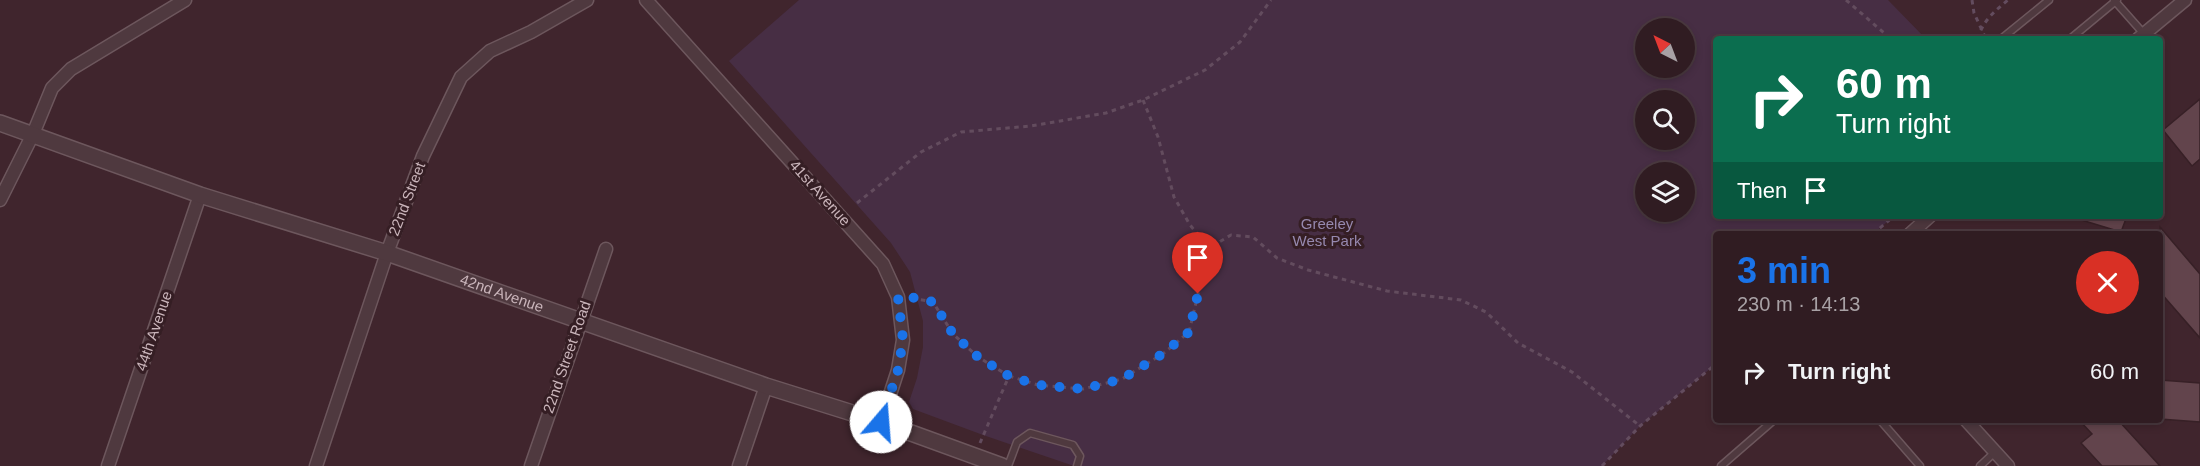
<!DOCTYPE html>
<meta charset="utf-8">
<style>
:root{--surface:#301c22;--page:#3c292f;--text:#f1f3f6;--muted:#a8a1a5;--line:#4b3a40;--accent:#1a73e8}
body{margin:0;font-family:Helvetica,sans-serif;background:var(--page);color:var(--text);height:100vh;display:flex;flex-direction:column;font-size:22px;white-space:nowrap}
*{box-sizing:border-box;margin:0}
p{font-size:20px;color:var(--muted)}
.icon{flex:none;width:33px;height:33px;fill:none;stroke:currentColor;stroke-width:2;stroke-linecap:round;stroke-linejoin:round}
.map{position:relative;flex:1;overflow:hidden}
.details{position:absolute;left:1713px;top:231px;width:450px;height:192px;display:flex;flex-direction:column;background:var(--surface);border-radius:6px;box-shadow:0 3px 9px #0003,0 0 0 2px var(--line)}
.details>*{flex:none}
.top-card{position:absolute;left:1713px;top:36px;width:450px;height:183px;border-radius:6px;box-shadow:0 3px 9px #0003,0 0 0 2px var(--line);background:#0b6e4f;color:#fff;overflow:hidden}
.needle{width:39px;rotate:318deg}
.controls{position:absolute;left:1635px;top:18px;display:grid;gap:12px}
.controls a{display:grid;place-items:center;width:60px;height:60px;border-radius:50%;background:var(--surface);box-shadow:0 3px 9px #0003,0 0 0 2px var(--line);font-size:30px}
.pin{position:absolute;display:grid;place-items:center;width:51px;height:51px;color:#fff;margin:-62px -26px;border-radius:50% 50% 50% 0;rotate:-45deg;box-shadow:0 0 6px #0007}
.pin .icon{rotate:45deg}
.me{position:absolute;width:66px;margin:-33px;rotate:18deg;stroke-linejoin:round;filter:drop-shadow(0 0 4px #0008)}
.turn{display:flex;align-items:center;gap:21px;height:126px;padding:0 24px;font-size:27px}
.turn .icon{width:78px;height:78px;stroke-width:2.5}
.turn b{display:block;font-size:42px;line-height:51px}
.then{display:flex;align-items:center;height:57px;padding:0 24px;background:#0003;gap:12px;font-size:22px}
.round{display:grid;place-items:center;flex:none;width:63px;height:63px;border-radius:32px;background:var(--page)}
.summary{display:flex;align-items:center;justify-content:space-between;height:102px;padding:0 24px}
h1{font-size:36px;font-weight:700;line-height:45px;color:var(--accent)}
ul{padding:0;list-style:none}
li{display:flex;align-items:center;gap:18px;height:78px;padding:0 24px}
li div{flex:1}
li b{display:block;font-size:22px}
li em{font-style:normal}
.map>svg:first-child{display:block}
.green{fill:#472e44;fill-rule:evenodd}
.building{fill:#62444c;stroke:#372026;stroke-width:1.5}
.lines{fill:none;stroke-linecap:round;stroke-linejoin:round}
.service-casing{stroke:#6d575d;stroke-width:9}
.minor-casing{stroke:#6d575d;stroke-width:15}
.tertiary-casing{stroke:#6d575d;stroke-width:18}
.path{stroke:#634c5e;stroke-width:3;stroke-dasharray:4.5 4.5;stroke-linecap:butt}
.service{stroke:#4f393f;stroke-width:6}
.minor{stroke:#4f393f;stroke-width:12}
.tertiary{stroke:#4f393f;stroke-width:15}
.route{stroke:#1a73e8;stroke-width:10;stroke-dasharray:0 18}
.labels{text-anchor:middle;stroke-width:6;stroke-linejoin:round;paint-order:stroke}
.street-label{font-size:15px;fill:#cab5bb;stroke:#351e24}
.park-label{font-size:15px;fill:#9689af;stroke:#351e24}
</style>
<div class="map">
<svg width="2200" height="466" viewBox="0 0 2200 466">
<rect width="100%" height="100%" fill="#40252d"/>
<path class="green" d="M799,0H1888L1926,39H1716V216H1894L1873,234H1716V364L1640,426L1602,466H1074L983,435L913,409L909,402L917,378L923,347V321L910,272L891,243L729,61ZM1646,28H1684V68H1646ZM1646,100H1684V140H1646ZM1646,172H1684V212H1646Z"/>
<path class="building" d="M2200,99V159L2192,166L2163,130Z
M2078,216H2127L2121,232L2078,219Z
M2160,227L2200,274V338L2160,292Z
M2160,380L2200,383V422L2160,419Z
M2079,420H2118L2160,466H2102L2081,443L2092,434Z"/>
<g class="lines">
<defs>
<path id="service" d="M2114,0L2144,34
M2001,39L2049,0
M2070,39L2117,0
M1880,420L1920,466
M1008,466L1017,442L1030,433L1073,445L1080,456L1077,466
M1721,466L1774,420
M1980,466L1995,452"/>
<path id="minor" d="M646,0L883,264L898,297L903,340L898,370L881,422
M2138,39L2185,0
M0,200L33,134L52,88L71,69L185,0
M1910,234L1930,216
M1966,420L2008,466
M108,466L200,195
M316,466L387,253L423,156L461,77L490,51L531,32L587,0
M531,466L606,249
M739,466L766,386"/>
<g id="tertiary">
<path id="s1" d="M0,123L200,195L387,253L766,386L881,422L1002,466"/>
</g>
</defs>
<use href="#service" class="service-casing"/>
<use href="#minor" class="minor-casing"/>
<use href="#tertiary" class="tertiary-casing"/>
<path class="path" d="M1846,0L1891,39
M1972,0L1974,13L1986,39
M1978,39C1982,21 1995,11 2008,0
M1143,100L1158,137L1174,197L1190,225L1209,248
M857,203L921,152L961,132L1031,126L1106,113L1143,100L1205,70L1240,42L1271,0
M1873,234L1894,216
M912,298L933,302L953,334L978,357L1009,376L980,443
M1009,376L1038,385L1083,389L1122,379L1164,353L1189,332L1209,248L1231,235L1253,237L1277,258L1308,270L1387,291L1461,300L1486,312L1518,343L1572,372L1640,426
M1602,466L1640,426L1716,364"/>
<use href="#service" class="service"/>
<use href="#minor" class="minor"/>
<use href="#tertiary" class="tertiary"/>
</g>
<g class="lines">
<path class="route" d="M881,422L898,370L903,340L898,297L918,298L933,302L953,334L978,357L1009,376L1038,385L1083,389L1122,379L1164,353L1189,332L1198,294"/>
</g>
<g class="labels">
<g class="street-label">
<text transform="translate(820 193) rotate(48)" y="5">41st Avenue</text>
<text transform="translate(407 199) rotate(-69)" y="5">22nd Street</text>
<text dy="5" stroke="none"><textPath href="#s1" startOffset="530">42nd Avenue</textPath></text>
<text transform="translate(154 331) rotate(-71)" y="5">44th Avenue</text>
<text transform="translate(567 357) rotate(-71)" y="5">22nd Street Road</text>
</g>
<g class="park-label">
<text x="1327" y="229">Greeley<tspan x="1327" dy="17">West Park</tspan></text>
</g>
</g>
</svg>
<div class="controls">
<a><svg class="needle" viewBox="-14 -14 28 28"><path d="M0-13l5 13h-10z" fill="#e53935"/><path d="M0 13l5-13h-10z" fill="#a8a1a5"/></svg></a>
<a><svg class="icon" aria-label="search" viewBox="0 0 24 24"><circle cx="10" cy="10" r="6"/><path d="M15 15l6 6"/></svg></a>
<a><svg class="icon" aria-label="layers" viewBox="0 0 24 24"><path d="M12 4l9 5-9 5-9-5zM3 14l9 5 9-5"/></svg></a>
</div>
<div class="pin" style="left:1198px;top:294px;background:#d93025"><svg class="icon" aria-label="arrive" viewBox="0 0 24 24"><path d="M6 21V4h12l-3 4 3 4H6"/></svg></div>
<svg class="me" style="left:881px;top:422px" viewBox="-20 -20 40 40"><circle r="19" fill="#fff"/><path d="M0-13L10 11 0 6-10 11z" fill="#1a73e8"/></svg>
<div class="top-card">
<div class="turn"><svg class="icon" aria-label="right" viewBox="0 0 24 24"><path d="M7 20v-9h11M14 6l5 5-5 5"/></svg><div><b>60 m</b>Turn right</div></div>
<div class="then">Then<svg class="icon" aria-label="arrive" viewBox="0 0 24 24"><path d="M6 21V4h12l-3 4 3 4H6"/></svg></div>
</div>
<section class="details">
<div class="summary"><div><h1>3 min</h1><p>230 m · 14:13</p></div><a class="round" style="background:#d93025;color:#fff"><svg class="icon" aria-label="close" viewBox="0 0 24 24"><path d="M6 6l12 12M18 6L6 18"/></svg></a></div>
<ul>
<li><svg class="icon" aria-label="right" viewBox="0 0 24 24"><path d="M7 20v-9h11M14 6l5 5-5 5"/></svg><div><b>Turn right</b></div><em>60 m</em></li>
</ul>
</section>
</div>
